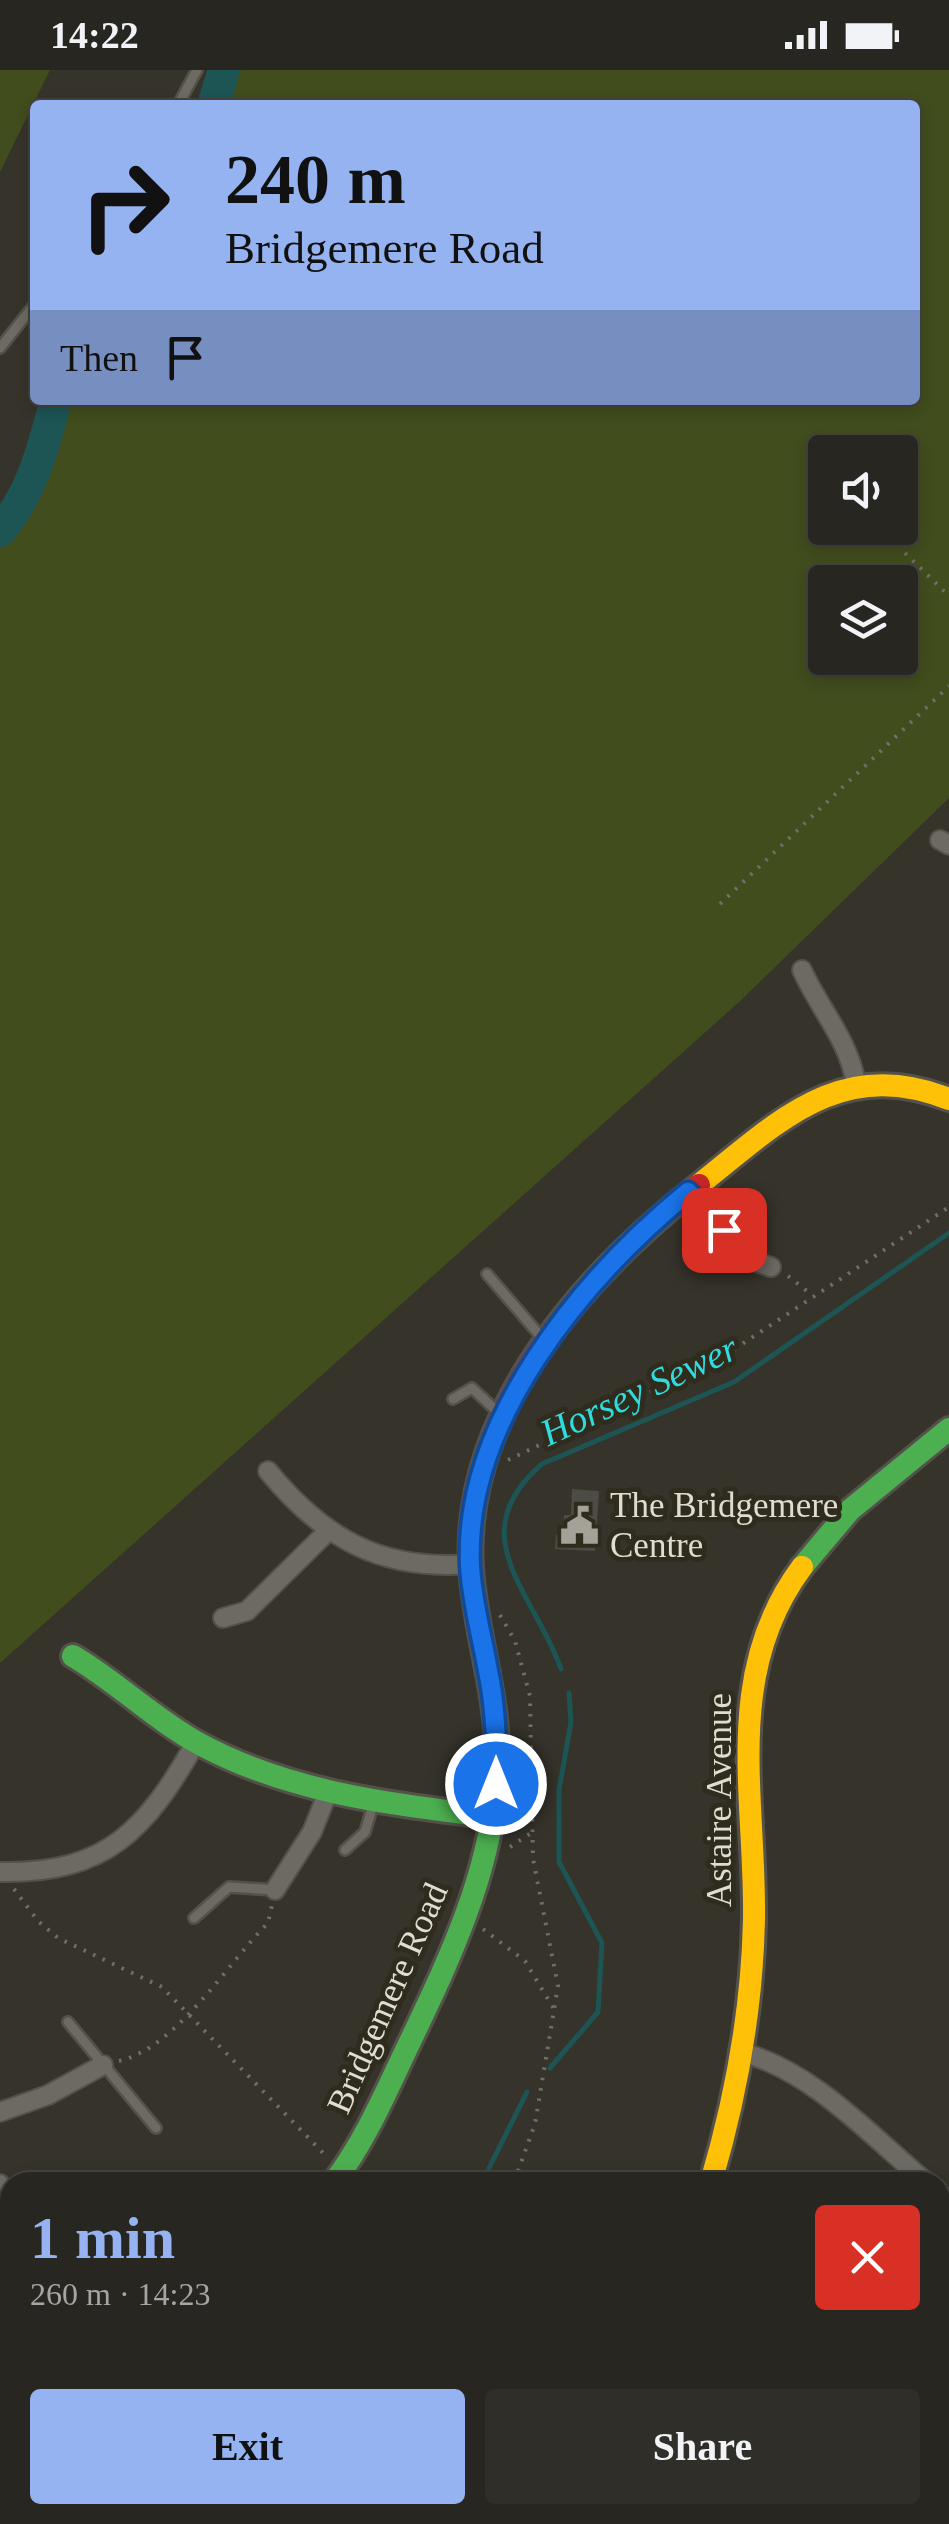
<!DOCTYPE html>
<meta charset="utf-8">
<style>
:root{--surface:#282620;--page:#302e29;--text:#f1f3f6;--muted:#a5a5a5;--line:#44433e;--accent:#95b2f1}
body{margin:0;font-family:"Times New Roman",serif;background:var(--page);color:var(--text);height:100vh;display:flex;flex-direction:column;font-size:38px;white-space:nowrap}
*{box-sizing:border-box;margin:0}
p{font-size:32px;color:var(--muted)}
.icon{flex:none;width:55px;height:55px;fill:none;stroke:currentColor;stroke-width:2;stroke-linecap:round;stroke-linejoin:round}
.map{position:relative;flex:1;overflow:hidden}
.drawer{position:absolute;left:0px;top:2102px;width:950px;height:352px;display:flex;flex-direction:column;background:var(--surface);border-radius:30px 30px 0 0;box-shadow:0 5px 15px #0003,0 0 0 2px var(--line)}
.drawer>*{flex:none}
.banner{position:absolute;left:30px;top:30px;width:890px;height:305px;border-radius:10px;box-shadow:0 5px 15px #0003,0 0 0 2px var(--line);background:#95b2f1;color:#111;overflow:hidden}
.tools{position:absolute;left:808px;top:365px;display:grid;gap:20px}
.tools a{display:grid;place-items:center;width:110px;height:110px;border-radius:10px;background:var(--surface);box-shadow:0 5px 15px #0003,0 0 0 2px var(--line);font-size:50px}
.pin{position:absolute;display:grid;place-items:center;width:85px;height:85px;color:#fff;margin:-42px;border-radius:20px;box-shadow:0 5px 15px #0006}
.me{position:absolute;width:110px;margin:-55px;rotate:0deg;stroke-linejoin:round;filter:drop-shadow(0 0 8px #0008)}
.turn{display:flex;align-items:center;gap:35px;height:210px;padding:0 30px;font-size:45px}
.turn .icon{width:130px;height:130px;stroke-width:2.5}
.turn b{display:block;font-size:70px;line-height:85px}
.then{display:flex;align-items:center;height:95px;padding:0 30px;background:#0003;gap:20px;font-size:38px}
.round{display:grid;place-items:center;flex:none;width:105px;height:105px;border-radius:10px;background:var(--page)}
.summary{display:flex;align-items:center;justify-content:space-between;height:170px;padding:0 30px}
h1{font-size:60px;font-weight:700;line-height:75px;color:var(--accent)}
.cta{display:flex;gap:20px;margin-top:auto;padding:20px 30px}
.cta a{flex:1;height:115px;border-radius:10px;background:var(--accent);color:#111;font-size:40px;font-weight:700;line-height:115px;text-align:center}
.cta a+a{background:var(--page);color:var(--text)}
.status{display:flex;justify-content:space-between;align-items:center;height:70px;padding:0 50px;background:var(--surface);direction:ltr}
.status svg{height:28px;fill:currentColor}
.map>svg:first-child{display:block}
.green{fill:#414d1d;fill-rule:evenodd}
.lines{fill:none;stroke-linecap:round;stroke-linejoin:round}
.stream{stroke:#1d5454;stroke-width:5}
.river{stroke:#1d5454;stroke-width:32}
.building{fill:#4d4c44}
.lane-casing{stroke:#53514a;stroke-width:14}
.street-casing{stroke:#53514a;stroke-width:22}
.fast-casing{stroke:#53514a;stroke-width:28}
.slow-casing{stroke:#53514a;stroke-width:28}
.jam-casing{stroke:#53514a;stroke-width:28}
.path{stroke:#706e68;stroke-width:4;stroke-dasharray:2.5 8;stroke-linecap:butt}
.lane{stroke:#6d6a64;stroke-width:9}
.street{stroke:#6d6a64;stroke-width:18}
.fast{stroke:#4caf50;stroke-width:22}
.slow{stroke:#ffc107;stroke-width:22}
.jam{stroke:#c62828;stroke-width:22}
.route-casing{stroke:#114b97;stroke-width:25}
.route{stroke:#1a73e8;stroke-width:18}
.labels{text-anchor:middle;stroke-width:10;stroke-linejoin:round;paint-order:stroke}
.poi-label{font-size:35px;fill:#dedcd3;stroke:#302c1d;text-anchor:start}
.street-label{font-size:35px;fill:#dedcd3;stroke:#302c1d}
.water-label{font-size:38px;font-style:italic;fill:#2fdbdd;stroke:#302c1d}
</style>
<div class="status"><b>14:22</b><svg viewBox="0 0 49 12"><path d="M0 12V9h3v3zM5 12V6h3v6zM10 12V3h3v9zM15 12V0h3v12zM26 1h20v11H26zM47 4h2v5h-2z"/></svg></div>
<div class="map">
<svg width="949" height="2454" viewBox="0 0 949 2454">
<rect width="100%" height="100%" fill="#36332b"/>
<path class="green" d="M0,0H50L0,102Z
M224,0H949V728L738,933L0,1593V461C33,422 43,378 56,330H915V35H213ZM900,382V458H825V382ZM825,512H900V588H825Z"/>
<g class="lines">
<path class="stream" d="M561,1599C535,1524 459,1465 542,1394L734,1312L949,1163
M550,1998L598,1942L602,1873L559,1792V1720L571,1652L569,1623
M482,2112L527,2022
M238,2454L239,2445"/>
<path class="river" d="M213,35L224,0
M0,461C33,422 43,378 56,330"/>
</g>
<path class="building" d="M572,1419L599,1421L595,1481L555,1479L556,1465H563L564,1445H571Z"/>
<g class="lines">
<defs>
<path id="lane" d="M178,35L197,0
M0,278L35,234
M487,1204L543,1269
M453,1329L472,1318L501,1345
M345,1780L365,1762L373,1735
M194,1848L229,1817L275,1820
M68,1952L156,2058"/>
<path id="street" d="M940,770L949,775
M802,900C820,940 849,970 856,1014
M688,1122L751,1190L771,1197
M268,1401C324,1469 381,1501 470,1494
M223,1548L247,1541L327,1462
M0,1802C107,1804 146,1760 196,1672
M275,1820L312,1762L328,1722
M741,1982C813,2001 871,2066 926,2112
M0,2042L48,2025L103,1995
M0,2114L10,2137
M940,2124L949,2131
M0,2435L10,2427
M748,2445L762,2454
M541,2454L548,2445"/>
<path id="fast" d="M802,1497L850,1440L949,1359
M73,1586C117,1612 154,1649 198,1673C289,1723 392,1734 493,1747
M334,2112C365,2071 385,2024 407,1978C453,1882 502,1781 497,1672C494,1613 475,1557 471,1498"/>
<path id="slow" d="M699,1115C779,1051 841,986 949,1029
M711,2112C736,2027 752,1939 754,1850C756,1728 722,1604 802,1497"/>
<path id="jam" d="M471,1498C462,1342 583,1206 699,1115"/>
</defs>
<use href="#lane" class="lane-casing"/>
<use href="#street" class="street-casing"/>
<use href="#fast" class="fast-casing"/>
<use href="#slow" class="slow-casing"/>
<use href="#jam" class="jam-casing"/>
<path class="path" d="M905,483L949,526
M720,834L949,616
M788,1206L812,1225
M508,1390L721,1288L949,1137
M500,1545L515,1571L530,1626L533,1789L558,1916L535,2054L514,2112
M510,1777L531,1763
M14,1819L38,1851L58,1868L162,1917L328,2088
M483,1859L525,1891L554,1939
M119,1991C176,1978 227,1894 268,1853L272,1835
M304,2454L311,2445"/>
<use href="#lane" class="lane"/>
<use href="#street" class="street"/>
<use href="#fast" class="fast"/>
<use href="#slow" class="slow"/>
<use href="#jam" class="jam"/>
</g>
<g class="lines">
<defs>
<path id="route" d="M496,1714C497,1676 496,1638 488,1601C482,1566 472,1532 470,1496C463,1352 582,1209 688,1122L724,1160"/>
</defs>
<use href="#route" class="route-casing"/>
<use href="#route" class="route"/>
</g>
<defs>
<symbol id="civic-bare" viewBox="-9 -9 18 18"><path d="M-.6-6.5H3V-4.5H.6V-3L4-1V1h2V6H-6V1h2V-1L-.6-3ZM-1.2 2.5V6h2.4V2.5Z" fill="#a3a198" stroke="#302c1d" stroke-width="2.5" paint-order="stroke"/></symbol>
</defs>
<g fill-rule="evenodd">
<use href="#civic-bare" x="552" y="1428" width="55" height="55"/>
</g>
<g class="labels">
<g class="poi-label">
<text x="610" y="1447">The Bridgemere<tspan x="610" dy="40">Centre</tspan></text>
</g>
<g class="street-label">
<text transform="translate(719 1730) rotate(-90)" y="12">Astaire Avenue</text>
<text transform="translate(387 1928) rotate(-66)" y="12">Bridgemere Road</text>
</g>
<g class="water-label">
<text transform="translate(639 1320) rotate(-25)" y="13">Horsey Sewer</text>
</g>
</g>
</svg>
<div class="tools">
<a><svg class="icon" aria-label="sound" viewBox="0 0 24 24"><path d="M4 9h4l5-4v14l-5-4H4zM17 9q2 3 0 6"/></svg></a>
<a><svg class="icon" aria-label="layers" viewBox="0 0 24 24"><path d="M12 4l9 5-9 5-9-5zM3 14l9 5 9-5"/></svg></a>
</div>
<div class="pin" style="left:724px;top:1160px;background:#d93025"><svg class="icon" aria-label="arrive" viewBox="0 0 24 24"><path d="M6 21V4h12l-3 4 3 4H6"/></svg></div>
<svg class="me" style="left:496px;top:1714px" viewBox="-20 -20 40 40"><circle r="17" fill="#1a73e8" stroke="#fff" stroke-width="3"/><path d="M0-11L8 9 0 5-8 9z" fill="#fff"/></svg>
<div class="banner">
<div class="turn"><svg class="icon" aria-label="right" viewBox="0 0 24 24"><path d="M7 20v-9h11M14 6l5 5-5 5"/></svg><div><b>240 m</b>Bridgemere Road</div></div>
<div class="then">Then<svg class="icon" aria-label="arrive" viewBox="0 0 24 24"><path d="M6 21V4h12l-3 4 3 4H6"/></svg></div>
</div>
<section class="drawer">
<div class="summary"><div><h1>1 min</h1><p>260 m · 14:23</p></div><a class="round" style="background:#d93025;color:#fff"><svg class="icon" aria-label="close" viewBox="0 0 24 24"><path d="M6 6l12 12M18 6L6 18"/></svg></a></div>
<div class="cta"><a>Exit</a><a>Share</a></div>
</section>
</div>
